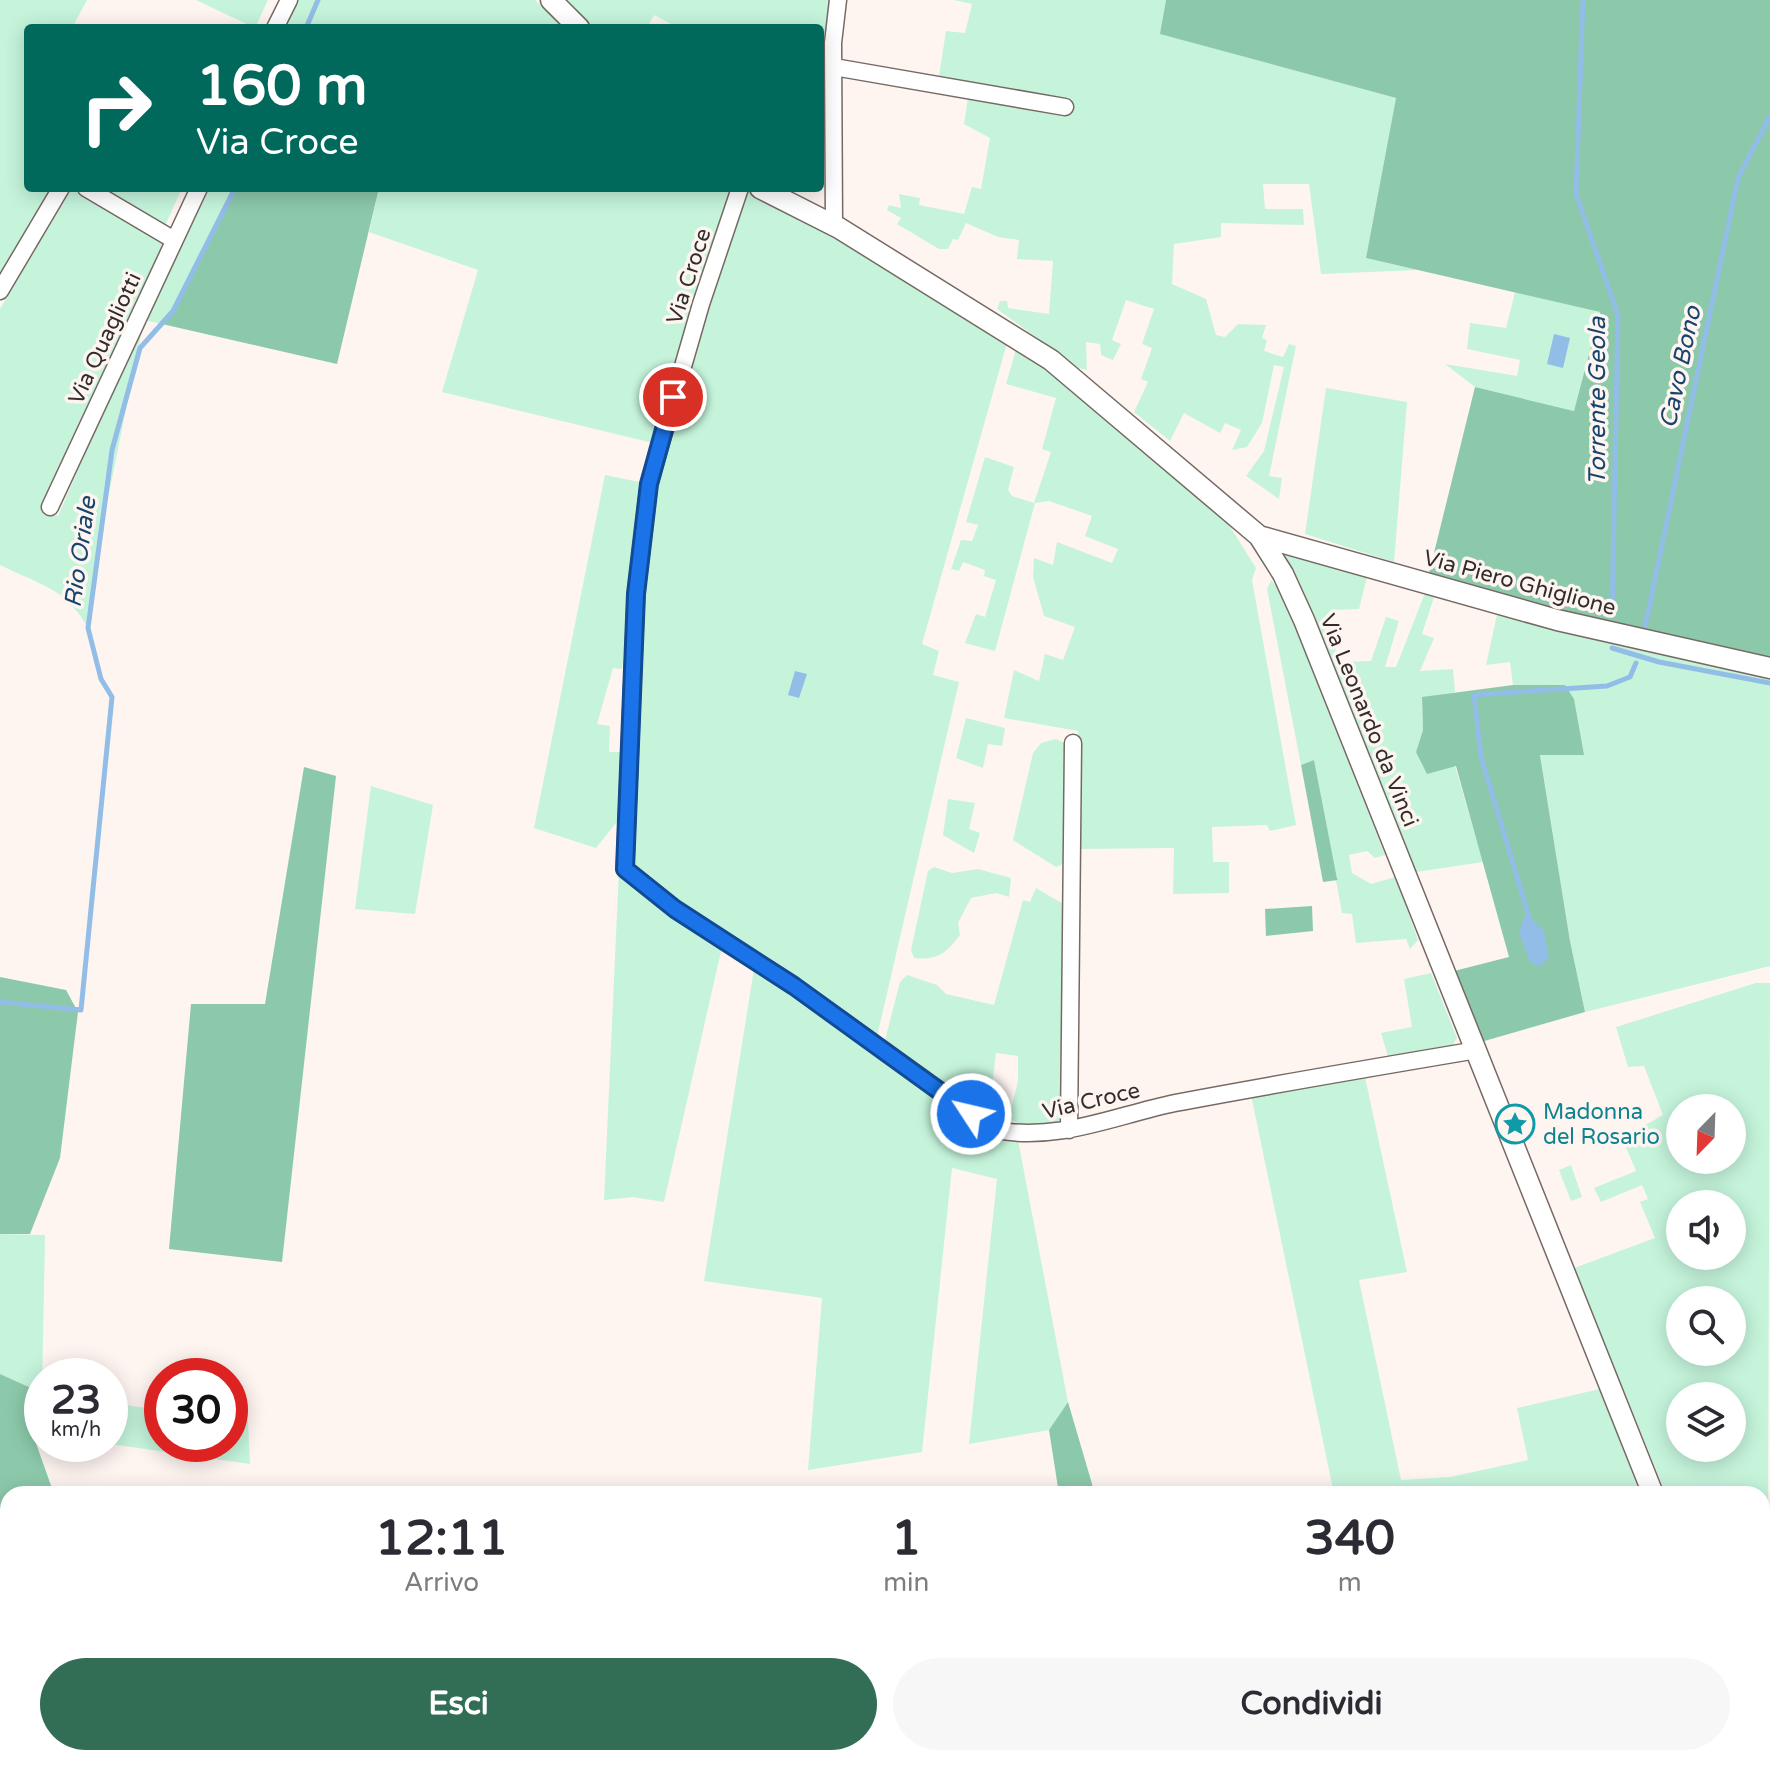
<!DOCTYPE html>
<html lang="it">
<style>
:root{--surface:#fff;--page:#f7f7f7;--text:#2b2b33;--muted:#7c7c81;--accent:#326d56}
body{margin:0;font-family:"Varela Round",sans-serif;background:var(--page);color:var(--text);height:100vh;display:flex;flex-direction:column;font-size:30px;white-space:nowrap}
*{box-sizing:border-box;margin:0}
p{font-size:26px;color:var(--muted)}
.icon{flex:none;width:44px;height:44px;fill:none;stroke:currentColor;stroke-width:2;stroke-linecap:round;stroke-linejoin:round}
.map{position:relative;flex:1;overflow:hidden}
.drawer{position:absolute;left:0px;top:1486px;width:1770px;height:280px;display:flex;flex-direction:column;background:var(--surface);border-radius:24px 24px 0 0;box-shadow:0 4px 20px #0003}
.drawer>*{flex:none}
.hud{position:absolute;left:24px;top:24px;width:800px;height:168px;border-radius:8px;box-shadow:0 4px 20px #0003;background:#00695c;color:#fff;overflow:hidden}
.needle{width:52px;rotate:203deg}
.tools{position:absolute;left:1666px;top:1094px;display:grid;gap:16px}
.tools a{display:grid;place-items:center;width:80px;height:80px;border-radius:50%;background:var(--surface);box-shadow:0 4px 20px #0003;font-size:40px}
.speed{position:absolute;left:24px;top:1358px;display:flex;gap:16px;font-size:40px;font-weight:700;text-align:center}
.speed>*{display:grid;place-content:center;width:104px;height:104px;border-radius:50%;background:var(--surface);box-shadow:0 4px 20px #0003;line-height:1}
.speed small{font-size:20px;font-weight:400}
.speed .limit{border:12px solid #d22;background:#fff;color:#111}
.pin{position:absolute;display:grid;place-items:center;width:68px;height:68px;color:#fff;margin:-34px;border:4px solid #fff;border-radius:50%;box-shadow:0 2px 8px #0007}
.me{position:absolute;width:88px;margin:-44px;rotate:305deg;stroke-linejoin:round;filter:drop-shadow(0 0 6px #0008)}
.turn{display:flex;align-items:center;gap:28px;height:168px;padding:0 40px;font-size:36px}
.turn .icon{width:104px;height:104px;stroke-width:2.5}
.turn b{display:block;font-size:56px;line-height:68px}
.eta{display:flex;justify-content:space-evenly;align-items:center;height:136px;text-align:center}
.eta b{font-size:48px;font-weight:700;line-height:56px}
.primary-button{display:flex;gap:16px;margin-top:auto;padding:16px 40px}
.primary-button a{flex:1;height:92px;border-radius:48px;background:var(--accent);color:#fff;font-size:32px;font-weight:700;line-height:92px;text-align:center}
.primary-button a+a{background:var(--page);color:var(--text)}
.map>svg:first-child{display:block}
.green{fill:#c5f4db;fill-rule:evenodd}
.forest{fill:#8cc9aa}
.water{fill:#92bde7}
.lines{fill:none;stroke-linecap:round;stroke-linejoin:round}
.stream{stroke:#92bde7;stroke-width:5}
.minor-casing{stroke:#766964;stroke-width:19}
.tertiary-casing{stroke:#766964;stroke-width:23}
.minor{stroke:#fff;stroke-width:16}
.tertiary{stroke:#fff;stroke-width:20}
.route-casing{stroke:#114b97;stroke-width:20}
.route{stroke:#1a73e8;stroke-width:14}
.labels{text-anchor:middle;stroke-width:7;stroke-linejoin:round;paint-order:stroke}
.street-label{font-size:22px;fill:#322d2b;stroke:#fef5f1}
.culture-label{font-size:22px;fill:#0d838f;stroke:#fef5f1;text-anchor:start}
.water-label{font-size:24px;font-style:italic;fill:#16446c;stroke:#fef5f1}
</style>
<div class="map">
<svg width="1770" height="1766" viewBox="0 0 1770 1766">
<rect width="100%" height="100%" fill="#fef5f1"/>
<path class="green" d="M0,0H87L72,28H28V188H52L0,276Z
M196,0H268L255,28Z
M297,0H535L564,28H285Z
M562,0H835L827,63L820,59V28H670L671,24L654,15L647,28H591Z
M954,0H1166L1161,34L1396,98L1366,258L1418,270L1321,274L1309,184H1263L1265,209H1303L1304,225L1221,223V237L1174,244L1172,284L1206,299L1216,335L1225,337L1238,324L1266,325L1262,338L1267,340L1264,351L1283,357L1289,344L1296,346L1269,476L1282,478L1279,499L1246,476L1264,451L1284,367L1274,365L1262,423L1247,447L1232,450L1241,430L1225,423L1220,433L1184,413L1170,441L1134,412L1148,382L1141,379L1152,348L1142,344L1154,309L1126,300L1112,340L1121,344L1113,360L1101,355L1100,344L1086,342L1087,370L1079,368L997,309L1000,301H1007L1008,308L1049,314L1053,261L1017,259L1019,240L998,237L966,223L958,240L953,239L948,249H939L897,224L901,218L887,210L889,205L901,208L899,194L920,198L919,205L964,214L972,187L981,189L990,138L964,124L970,84L939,76L946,31L965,33L972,4Z
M72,188L164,242L41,506L58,516L177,243L207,188H234L173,311L162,324L144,320L96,558L88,628C65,587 40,585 0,565V309Z
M99,188H182L164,228Z
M379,188H733L653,443L442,392L478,270L369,232Z
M743,188L830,232L1007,343L922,644L939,651L933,675L959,682L876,1041L644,883L635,863L637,594L650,484Z
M1515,292L1600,312L1574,411L1475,387L1445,364L1517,376L1520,360L1467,349L1470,323L1506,328Z
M1017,346L1073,388L1229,525L1256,568L1252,580L1296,825L1270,831L1267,825L1212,827L1213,862H1229V893L1173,894L1174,848L1077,849L1078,731L1004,718L1014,670L1039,681L1045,654L1063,660L1075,627L1044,616L1033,577L1034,558L1053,565L1057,542L1112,563L1118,549L1085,536L1092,516L1049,501L1035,503L995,651L965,643L976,614L985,617L996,580L984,576L985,570L963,562L959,571L951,569L961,540L972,541L978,525L966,522L985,457L1014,467L1008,490L1012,496L1034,503L1051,452L1042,449L1056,398L1006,384Z
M1326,388L1407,402L1394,562L1305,534Z
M605,475L644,483L622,669L613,668L597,724L610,726L609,752H625L620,818L596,848L534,828Z
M1295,550L1368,573L1359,609L1334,610L1336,662L1371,661L1386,617L1399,621L1385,667H1396L1425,593L1435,594L1422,634L1434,638L1420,671L1453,669L1455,692L1422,698L1423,730L1416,752L1455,766L1483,862L1416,872L1284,557Z
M1271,580L1282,594L1385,855L1375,858L1367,851L1349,855L1352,873L1371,884L1395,877L1418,940L1410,949L1406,939L1356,943L1352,914L1342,913L1314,760L1301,765L1267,589Z
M1498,610L1770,672V966L1585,1012L1570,941L1540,754L1565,685H1513L1510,662L1486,665Z
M966,718L1005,728L1002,746L988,744L983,768L956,758Z
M1056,739L1064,743L1065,863L1056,867L1013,840L1033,753L1041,743Z
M371,786L433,805L415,914L355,909Z
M948,799L975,803L969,829L980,833L974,853L943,835Z
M934,867L952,873L978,869L1011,878L1009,897L996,893L971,898L958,923L960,935C947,953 936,961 914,958L911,950L928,871Z
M619,869L722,947L664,1202L633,1197L604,1200Z
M1036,888L1065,905V1124L1027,1129L1009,1118L1018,1081V1056L996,1053L989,1112C951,1102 915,1064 885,1040L900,982L907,975L937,985L946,994L994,1005L1023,900L1030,902Z
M754,969L946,1104L1018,1140L1068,1402L1049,1430L969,1444L997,1179L952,1168L922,1452L808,1470L822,1298L704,1281Z
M1431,973L1457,1038L1450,1049L1389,1060L1381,1033L1412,1027L1404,979Z
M1756,983H1770L1767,1766H1746L1742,1758H1762V1494H1666L1574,1268L1655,1238L1640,1202L1648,1199L1642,1185L1601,1202L1594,1188L1636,1171L1622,1138L1663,1115L1644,1066L1628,1067L1616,1027ZM1680,1108H1732V1160H1680ZM1680,1204H1732V1256H1680ZM1680,1300H1732V1352H1680ZM1680,1396H1732V1448H1680Z
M1365,1077L1407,1272L1359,1280L1401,1480L1450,1477L1528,1460L1517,1408L1600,1389L1640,1494H1334L1251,1095Z
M1571,1165L1582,1197L1571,1201L1559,1170Z
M0,1234L45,1235L42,1394L0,1374Z
M110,1403L162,1410V1444H230V1419L248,1421L250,1464L110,1444Z
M1371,1758H1715L1719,1766H1374Z"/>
<path class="forest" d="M1166,0H1770V658L1562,612L1429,573L1475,387L1574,411L1600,312L1366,258L1396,98L1160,34Z
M235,188H379L337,364L162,324L173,311Z
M1513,685H1565L1574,699L1584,755H1540L1570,941L1585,1012L1481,1042L1454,971L1509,957L1456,766L1427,774L1416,752L1423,730L1422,697Z
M1314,760L1337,879L1338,880L1323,882L1301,765Z
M304,767L336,776L282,1262L169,1249L191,1004H265Z
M1312,906L1313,931L1266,936L1265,909Z
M0,977L66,990L78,1012L60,1158L30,1234H0Z
M0,1374L42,1393L32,1432L54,1494H8V1758H114L113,1766H0Z
M1068,1402L1095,1494H1059L1049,1430Z
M1107,1758H1263L1264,1766H1109Z"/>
<path class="water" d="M1554,334L1570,338L1563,368L1547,364Z
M795,671L807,674L799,698L788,695Z
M1529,917L1544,931L1549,958L1539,967L1530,962L1519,933L1524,918Z"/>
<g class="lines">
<path class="stream" d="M1583,0L1576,194L1618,315L1612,616
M306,28L318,0
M1644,632L1738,178L1770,116
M1612,648L1659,662L1770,683
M1529,917L1481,757L1474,695L1607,686L1630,677L1636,663
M0,1002L81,1010L112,697L101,679L88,628L112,450L140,348L173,311L235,188"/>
<defs>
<path id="minor" d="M275,28L289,0
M834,67L1065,107
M86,188L174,240
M740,188L701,304L649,484L636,594L625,869L675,909L794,986L995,1130C1059,1142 1113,1116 1175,1103C1275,1084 1376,1067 1477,1050
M834,225L833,43L838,0
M0,291L61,188
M50,507L199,188
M1069,1130L1073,743"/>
<path id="tertiary" d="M551,0L579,28
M760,188L839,228L1051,360L1259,536L1283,574L1304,620L1653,1494
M1259,536L1557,620L1770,668
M1726,1758L1731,1766"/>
</defs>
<use href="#minor" class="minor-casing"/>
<use href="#tertiary" class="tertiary-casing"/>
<use href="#minor" class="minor"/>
<use href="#tertiary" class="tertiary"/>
</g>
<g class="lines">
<defs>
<path id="route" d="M673,397L649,484L636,594L625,869L675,909L794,986L971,1114"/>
</defs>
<use href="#route" class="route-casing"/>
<use href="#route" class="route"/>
</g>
<defs>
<symbol id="sight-ring" viewBox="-11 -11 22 22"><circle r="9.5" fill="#fef5f1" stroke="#0f9aa8" stroke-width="1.5"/><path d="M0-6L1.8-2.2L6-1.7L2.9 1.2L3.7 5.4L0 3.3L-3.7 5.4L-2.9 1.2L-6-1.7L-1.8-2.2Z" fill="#0f9aa8"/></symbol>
</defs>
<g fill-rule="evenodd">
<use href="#sight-ring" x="1493" y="1102" width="44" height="44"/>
</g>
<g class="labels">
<g class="street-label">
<text transform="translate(688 276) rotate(-72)" y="8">Via Croce</text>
<text transform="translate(104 338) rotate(-65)" y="8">Via Quagliotti</text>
<text transform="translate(1520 582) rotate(15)" y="8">Via Piero Ghiglione</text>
<text transform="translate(1370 720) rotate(68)" y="8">Via Leonardo da Vinci</text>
<text transform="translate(1091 1100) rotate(-13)" y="8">Via Croce</text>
</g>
<g class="culture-label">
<text x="1543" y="1119">Madonna<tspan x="1543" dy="25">del Rosario</tspan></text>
</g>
<g class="water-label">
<text transform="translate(1680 367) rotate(-78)" y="8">Cavo Bono</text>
<text transform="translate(1597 401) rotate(-90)" y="8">Torrente Geola</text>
<text transform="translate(80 552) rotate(-82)" y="8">Rio Oriale</text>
</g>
</g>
</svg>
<div class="tools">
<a><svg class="needle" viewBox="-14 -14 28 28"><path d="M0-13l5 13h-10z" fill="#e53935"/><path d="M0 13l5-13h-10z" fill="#7c7c81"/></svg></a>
<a><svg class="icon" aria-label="sound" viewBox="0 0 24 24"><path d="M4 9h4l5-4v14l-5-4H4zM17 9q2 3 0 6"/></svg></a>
<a><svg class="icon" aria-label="search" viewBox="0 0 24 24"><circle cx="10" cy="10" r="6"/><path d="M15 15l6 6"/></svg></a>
<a><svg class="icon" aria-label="layers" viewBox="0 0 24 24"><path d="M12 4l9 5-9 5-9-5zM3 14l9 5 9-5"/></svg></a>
</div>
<div class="speed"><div>23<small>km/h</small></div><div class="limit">30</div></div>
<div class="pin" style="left:673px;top:397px;background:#d93025"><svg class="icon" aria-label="arrive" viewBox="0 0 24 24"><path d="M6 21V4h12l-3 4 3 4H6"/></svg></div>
<svg class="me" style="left:971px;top:1114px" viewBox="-20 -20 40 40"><circle r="17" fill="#1a73e8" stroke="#fff" stroke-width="3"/><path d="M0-11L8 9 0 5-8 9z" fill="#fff"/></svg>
<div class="hud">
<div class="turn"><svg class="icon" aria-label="right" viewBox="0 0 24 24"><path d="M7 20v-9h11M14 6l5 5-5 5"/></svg><div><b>160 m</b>Via Croce</div></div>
</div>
<section class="drawer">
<div class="eta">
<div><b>12:11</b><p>Arrivo</p></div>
<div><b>1</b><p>min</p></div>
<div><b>340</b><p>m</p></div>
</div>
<div class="primary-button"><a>Esci</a><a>Condividi</a></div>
</section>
</div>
